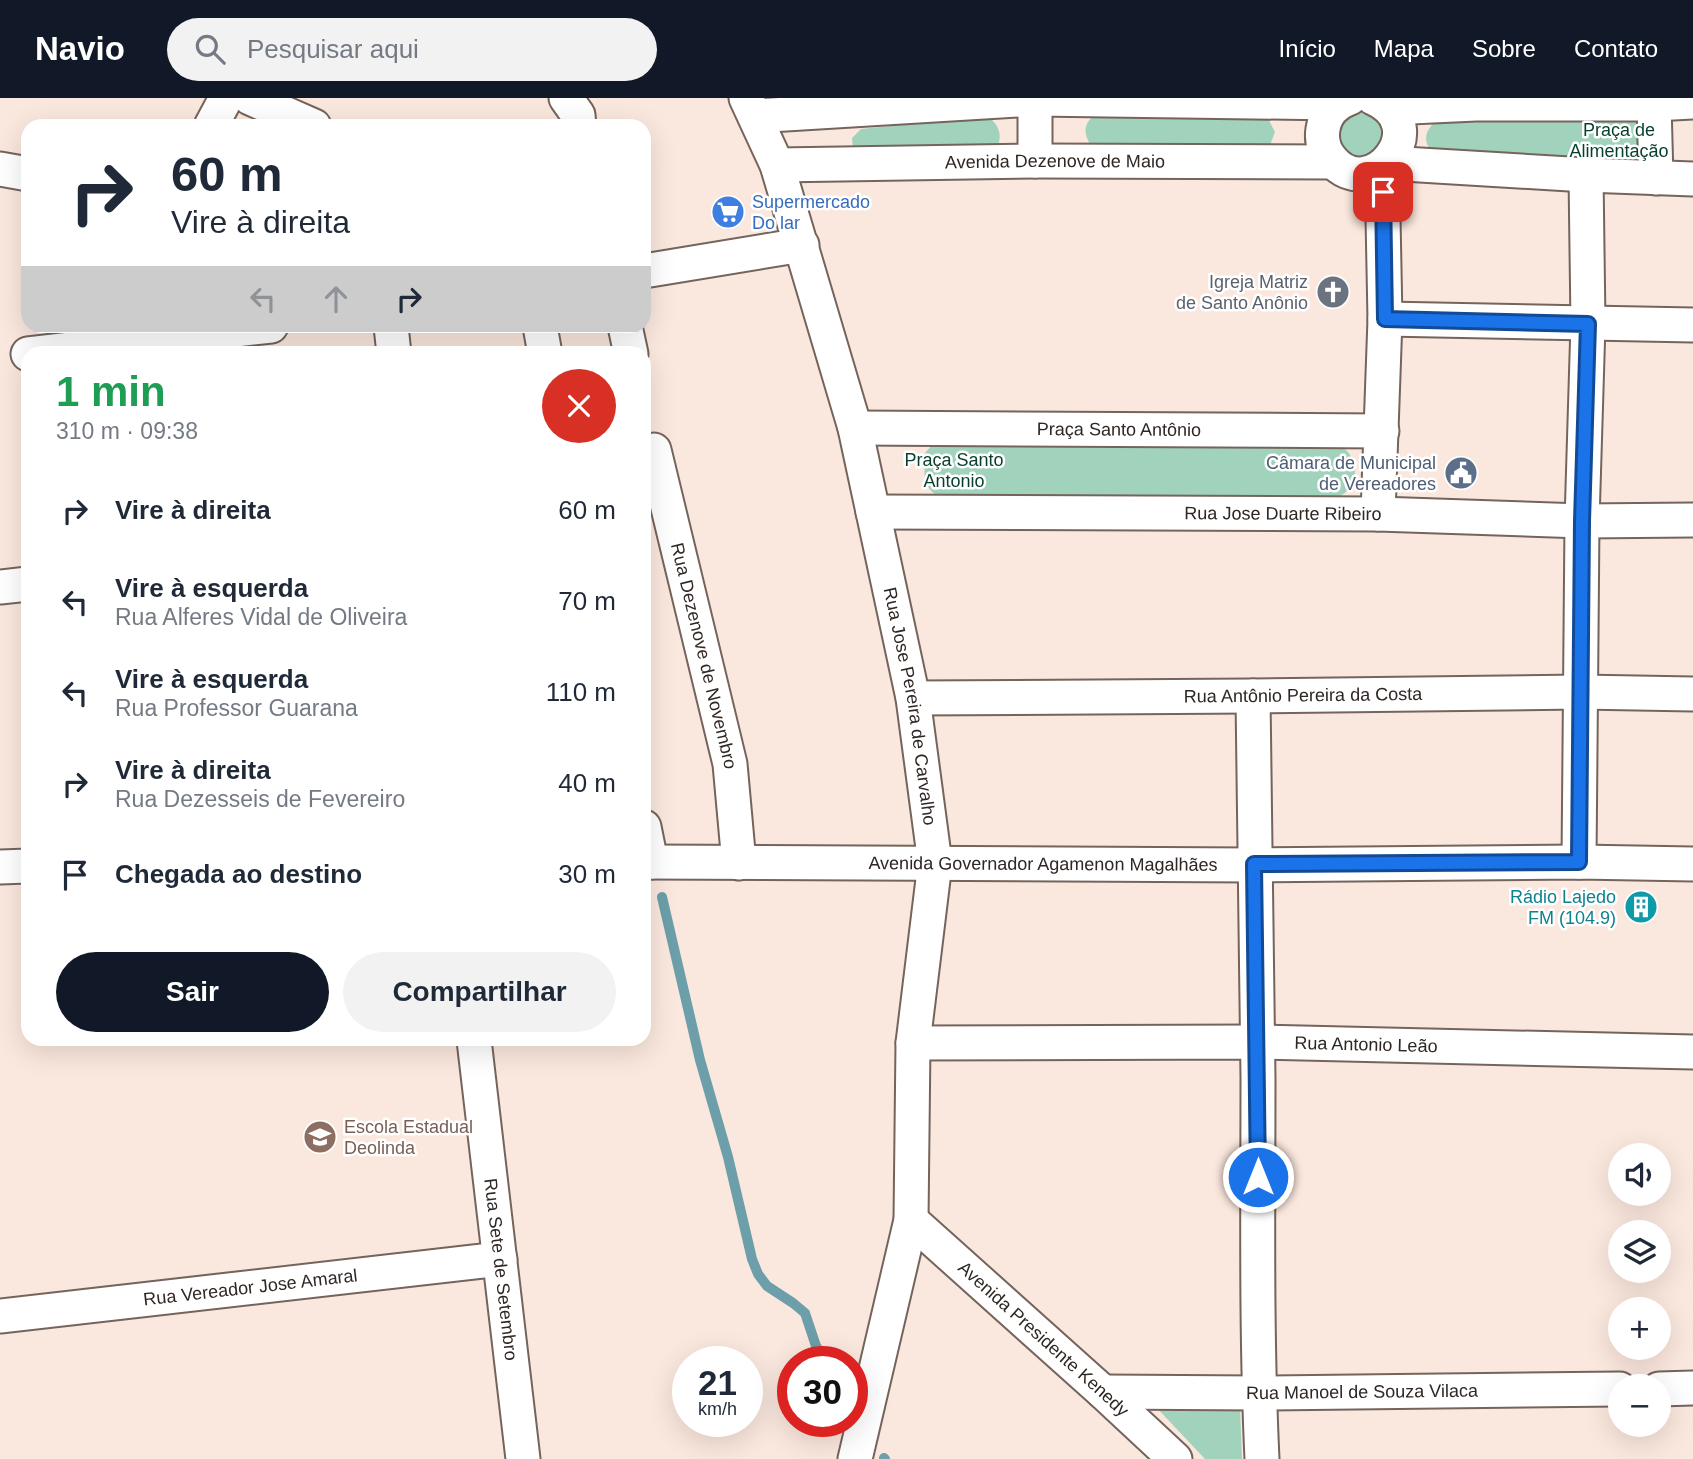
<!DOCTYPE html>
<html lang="pt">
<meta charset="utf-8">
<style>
:root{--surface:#fff;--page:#f2f2f3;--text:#1f2937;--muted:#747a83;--accent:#111827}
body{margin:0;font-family:Helvetica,sans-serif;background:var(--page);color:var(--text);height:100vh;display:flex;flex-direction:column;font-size:26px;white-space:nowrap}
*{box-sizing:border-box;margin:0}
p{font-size:23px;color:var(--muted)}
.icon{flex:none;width:38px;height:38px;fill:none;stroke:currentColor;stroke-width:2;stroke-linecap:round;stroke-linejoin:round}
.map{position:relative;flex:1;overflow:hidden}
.panel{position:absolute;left:21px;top:248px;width:630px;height:700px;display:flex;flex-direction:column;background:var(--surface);border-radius:21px;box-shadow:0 7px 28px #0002}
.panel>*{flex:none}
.banner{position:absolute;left:21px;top:21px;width:630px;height:214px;border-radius:21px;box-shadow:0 7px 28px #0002;background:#fff;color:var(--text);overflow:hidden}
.fabs{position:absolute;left:1608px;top:1045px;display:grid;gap:14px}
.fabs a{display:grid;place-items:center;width:63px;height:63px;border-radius:50%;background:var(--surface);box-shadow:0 7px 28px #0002;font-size:35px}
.speed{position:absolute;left:672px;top:1248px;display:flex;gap:14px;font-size:35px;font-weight:700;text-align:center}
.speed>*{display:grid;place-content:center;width:91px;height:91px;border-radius:50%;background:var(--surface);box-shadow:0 7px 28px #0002;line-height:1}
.speed small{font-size:18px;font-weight:400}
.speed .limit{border:10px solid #d22;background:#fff;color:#111}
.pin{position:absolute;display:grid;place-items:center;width:60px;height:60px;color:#fff;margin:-30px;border-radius:14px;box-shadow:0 4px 10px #0006}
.me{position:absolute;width:77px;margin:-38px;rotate:0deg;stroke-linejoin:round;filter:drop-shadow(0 0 5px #0008)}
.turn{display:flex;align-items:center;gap:24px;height:147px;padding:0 35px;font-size:32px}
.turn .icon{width:91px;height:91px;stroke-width:2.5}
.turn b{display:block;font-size:49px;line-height:60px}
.lanes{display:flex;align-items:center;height:66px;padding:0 35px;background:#0003;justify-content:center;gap:35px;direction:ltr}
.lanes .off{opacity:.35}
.round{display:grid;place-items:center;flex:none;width:74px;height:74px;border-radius:37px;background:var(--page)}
.headline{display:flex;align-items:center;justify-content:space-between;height:119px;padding:0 35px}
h1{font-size:42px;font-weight:700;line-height:52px;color:#1e9e55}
.primary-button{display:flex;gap:14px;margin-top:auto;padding:14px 35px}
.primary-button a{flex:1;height:80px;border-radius:42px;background:var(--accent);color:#fff;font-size:28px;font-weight:700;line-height:80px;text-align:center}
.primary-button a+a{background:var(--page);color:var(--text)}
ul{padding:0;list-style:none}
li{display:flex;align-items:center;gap:21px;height:91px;padding:0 35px}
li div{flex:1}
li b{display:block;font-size:26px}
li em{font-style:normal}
header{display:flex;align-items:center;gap:42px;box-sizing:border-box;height:98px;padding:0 35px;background:var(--accent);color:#fff}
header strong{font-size:33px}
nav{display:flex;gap:38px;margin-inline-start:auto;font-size:24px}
.search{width:490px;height:63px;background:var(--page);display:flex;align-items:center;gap:18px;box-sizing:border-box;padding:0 24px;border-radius:38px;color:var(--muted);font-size:26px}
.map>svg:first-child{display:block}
.green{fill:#a1d2bc}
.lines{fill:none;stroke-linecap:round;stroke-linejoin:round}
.stream{stroke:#6c9fa9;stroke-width:10}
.minor-casing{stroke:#75645c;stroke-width:37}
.minor{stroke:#fff;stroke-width:33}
.route-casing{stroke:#114b97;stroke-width:18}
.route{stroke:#1a73e8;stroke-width:12}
.labels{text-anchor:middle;stroke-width:5;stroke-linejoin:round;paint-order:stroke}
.park-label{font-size:18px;fill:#063f2c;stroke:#fff}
.street-label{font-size:18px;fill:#2e2723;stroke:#fff}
.shop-label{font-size:18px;fill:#366cbe;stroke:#fff;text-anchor:start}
.worship-label{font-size:18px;fill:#5b616d;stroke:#fff;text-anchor:end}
.service-label{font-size:18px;fill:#4e5e75;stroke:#fff;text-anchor:end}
.culture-label{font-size:18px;fill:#0d838f;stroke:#fff;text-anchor:end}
.education-label{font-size:18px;fill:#785e54;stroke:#fff;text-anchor:start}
</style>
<header>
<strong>Navio</strong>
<div class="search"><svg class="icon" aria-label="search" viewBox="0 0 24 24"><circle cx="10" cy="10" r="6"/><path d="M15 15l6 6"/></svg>Pesquisar aqui</div>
<nav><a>Início</a><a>Mapa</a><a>Sobre</a><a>Contato</a></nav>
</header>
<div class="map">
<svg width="1693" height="1361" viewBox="0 0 1693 1361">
<rect width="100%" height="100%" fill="#fae7dd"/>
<path class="green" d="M1366,9L1387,24L1379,60L1342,58L1336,25L1341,18Z
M1097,15L1266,17L1275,34L1270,47L1264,52L1091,48C1082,33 1084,25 1097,15Z
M986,18C999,25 1003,37 997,50L858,55L853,49L852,40L861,31Z
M1439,21H1639L1641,60L1635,65L1434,56C1421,43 1425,31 1439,21Z
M933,346H1338C1338,347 1347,352 1347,353C1355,361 1358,381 1351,390C1347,394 1341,397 1337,400L941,401C920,386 925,379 925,355Z
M1155,1308L1240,1309L1242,1361H1205Z"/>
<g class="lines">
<path class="stream" d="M662,799L700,962L728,1059L752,1161L758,1176L767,1188L793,1205L805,1215L816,1248L826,1264
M884,1360L885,1361"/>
<defs>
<g id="minor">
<path d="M250,0L314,28"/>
<path d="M566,0L578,17L579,28"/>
<path id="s1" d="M746,0L777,67L855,330L913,600L935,765L913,945L911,1122L855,1361"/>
<path d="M1035,0V63"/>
<path d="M1350,0C1336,5 1325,16 1323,31C1321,43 1324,53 1332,62C1370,108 1437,28 1373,0"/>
<path d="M1654,6L1656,80"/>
<path d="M1389,10L1476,6H1654L1693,4"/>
<path d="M755,18L1035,1L1338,5"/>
<path d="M211,28L226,0"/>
<path d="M1387,65L1586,77L1693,81"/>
<path id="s2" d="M777,67L1035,63L1333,64"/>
<path d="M0,71L28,76"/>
<path d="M644,173L802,147"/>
<path d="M1385,221L1693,227"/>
<path d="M391,228L394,256"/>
<path d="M540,228L545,256"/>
<path d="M625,228L631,256"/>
<path d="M28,256L271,228"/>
<path id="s3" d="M855,330L1382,333"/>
<path id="s4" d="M654,352L730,666L739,765"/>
<path id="s5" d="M873,414L1378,416L1582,423L1693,422"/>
<path d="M1378,416L1385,221L1382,69"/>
<path d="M0,489L28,486"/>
<path d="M1253,598C1254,725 1257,852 1258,980C1258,1107 1256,1234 1262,1361"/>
<path id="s6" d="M913,600L1253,598L1580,594L1693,596"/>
<path d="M644,729L651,764"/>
<path id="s7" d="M644,764L1254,767L1579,764L1693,766"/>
<path d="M1579,764L1582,423L1588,226L1586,77"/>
<path d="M0,769L28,768"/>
<path id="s8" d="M474,942L523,1361"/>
<path id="s9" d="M913,945L1257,944L1693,954"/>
<path id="s10" d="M911,1122L1103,1294L1175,1361"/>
<path id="s11" d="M0,1218L500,1161"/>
<path d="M1659,1291L1693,1290"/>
<path id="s12" d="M1103,1294L1259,1295L1620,1291"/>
</g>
</defs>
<use href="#minor" class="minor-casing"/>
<use href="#minor" class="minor"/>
</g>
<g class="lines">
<defs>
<path id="route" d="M1258,1079L1254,766L1579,764L1582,423L1588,226L1385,221L1383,94"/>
</defs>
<use href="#route" class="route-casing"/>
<use href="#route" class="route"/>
</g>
<defs>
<symbol id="supermarket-disc" viewBox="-11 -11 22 22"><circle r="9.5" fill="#3f7fe0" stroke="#fff"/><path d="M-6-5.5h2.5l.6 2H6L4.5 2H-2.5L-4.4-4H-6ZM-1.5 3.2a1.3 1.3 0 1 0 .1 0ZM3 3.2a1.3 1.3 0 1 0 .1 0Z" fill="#fff"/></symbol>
<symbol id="church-disc" viewBox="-11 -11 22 22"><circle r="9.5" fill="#6b7280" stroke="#fff"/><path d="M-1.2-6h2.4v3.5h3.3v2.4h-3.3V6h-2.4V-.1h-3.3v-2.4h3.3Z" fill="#fff"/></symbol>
<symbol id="civic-disc" viewBox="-11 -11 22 22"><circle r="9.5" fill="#5c6f8a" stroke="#fff"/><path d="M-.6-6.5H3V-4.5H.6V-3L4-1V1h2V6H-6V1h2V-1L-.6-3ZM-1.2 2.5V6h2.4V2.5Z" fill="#fff"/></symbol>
<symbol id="building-disc" viewBox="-11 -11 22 22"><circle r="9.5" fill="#0f9aa8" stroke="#fff"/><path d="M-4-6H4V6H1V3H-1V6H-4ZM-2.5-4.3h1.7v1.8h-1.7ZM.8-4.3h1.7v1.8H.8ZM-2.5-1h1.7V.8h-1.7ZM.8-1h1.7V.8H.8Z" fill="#fff"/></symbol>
<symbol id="school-disc" viewBox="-11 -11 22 22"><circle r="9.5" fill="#8d6e63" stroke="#fff"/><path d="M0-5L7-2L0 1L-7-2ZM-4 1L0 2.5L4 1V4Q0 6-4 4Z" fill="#fff"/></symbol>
</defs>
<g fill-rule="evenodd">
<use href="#supermarket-disc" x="709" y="95" width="38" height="38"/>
<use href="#church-disc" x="1314" y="175" width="38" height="38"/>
<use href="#civic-disc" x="1442" y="356" width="38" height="38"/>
<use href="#building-disc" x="1622" y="790" width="38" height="38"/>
<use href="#school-disc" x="301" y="1020" width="38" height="38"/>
</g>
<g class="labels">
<g class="park-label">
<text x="1619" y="38">Praça de<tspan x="1619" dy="21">Alimentação</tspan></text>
<text x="954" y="368">Praça Santo<tspan x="954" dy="21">Antonio</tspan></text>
</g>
<g class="street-label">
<text dy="6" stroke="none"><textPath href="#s2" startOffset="278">Avenida Dezenove de Maio</textPath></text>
<text dy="6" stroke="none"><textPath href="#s3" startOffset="264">Praça Santo Antônio</textPath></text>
<text dy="6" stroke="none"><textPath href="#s5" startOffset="410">Rua Jose Duarte Ribeiro</textPath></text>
<text dy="6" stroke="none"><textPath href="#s4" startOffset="212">Rua Dezenove de Novembro</textPath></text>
<text dy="6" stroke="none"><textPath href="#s6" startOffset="390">Rua Antônio Pereira da Costa</textPath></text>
<text dy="6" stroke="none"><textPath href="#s1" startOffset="632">Rua Jose Pereira de Carvalho</textPath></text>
<text dy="6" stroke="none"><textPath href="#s7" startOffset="399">Avenida Governador Agamenon Magalhães</textPath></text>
<text dy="6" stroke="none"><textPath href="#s9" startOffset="453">Rua Antonio Leão</textPath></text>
<text dy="6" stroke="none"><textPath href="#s8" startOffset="231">Rua Sete de Setembro</textPath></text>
<text dy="6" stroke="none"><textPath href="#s11" startOffset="252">Rua Vereador Jose Amaral</textPath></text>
<text dy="6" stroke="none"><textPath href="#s10" startOffset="178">Avenida Presidente Kenedy</textPath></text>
<text dy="6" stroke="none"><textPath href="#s12" startOffset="259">Rua Manoel de Souza Vilaca</textPath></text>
</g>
<g class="shop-label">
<text x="752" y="110">Supermercado<tspan x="752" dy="21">Do lar</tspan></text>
</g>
<g class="worship-label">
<text x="1308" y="190">Igreja Matriz<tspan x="1308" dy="21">de Santo Anônio</tspan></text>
</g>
<g class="service-label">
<text x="1436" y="371">Câmara de Municipal<tspan x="1436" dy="21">de Vereadores</tspan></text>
</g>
<g class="culture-label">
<text x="1616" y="805">Rádio Lajedo<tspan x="1616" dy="21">FM (104.9)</tspan></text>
</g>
<g class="education-label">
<text x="344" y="1035">Escola Estadual<tspan x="344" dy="21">Deolinda</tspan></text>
</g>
</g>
</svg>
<div class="fabs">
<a><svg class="icon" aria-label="sound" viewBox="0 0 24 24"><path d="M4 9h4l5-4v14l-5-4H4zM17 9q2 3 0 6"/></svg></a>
<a><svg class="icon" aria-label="layers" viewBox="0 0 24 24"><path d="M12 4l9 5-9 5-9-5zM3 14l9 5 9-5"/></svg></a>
<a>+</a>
<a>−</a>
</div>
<div class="speed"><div>21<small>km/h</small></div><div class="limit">30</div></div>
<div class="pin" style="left:1383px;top:94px;background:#d93025"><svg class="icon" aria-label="arrive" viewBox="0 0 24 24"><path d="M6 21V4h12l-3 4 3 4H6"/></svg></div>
<svg class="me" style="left:1258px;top:1079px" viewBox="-20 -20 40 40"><circle r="17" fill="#1a73e8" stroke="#fff" stroke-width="3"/><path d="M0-11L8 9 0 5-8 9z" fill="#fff"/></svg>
<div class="banner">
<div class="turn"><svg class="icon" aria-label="right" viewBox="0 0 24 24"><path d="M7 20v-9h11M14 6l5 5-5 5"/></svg><div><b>60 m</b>Vire à direita</div></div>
<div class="lanes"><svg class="icon off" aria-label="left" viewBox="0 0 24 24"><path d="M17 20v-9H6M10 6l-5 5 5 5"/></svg><svg class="icon off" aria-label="ahead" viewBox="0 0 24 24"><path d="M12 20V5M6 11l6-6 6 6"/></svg><svg class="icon" aria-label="right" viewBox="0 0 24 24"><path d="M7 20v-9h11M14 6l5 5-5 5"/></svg></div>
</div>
<section class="panel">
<div class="headline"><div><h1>1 min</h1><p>310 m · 09:38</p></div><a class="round" style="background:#d93025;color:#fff"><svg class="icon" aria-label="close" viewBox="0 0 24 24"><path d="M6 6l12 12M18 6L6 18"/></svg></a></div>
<ul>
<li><svg class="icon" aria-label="right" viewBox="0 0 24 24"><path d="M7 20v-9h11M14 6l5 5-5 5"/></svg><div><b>Vire à direita</b></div><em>60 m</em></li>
<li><svg class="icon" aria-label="left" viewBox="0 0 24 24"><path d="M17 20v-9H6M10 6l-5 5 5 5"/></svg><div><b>Vire à esquerda</b><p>Rua Alferes Vidal de Oliveira</p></div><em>70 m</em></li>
<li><svg class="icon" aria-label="left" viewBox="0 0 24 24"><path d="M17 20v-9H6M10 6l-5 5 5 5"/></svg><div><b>Vire à esquerda</b><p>Rua Professor Guarana</p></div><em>110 m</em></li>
<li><svg class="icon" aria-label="right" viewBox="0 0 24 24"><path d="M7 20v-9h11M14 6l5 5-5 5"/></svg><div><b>Vire à direita</b><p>Rua Dezesseis de Fevereiro</p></div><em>40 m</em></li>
<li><svg class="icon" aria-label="arrive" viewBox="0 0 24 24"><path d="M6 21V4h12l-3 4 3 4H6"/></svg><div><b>Chegada ao destino</b></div><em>30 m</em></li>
</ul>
<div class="primary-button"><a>Sair</a><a>Compartilhar</a></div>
</section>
</div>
